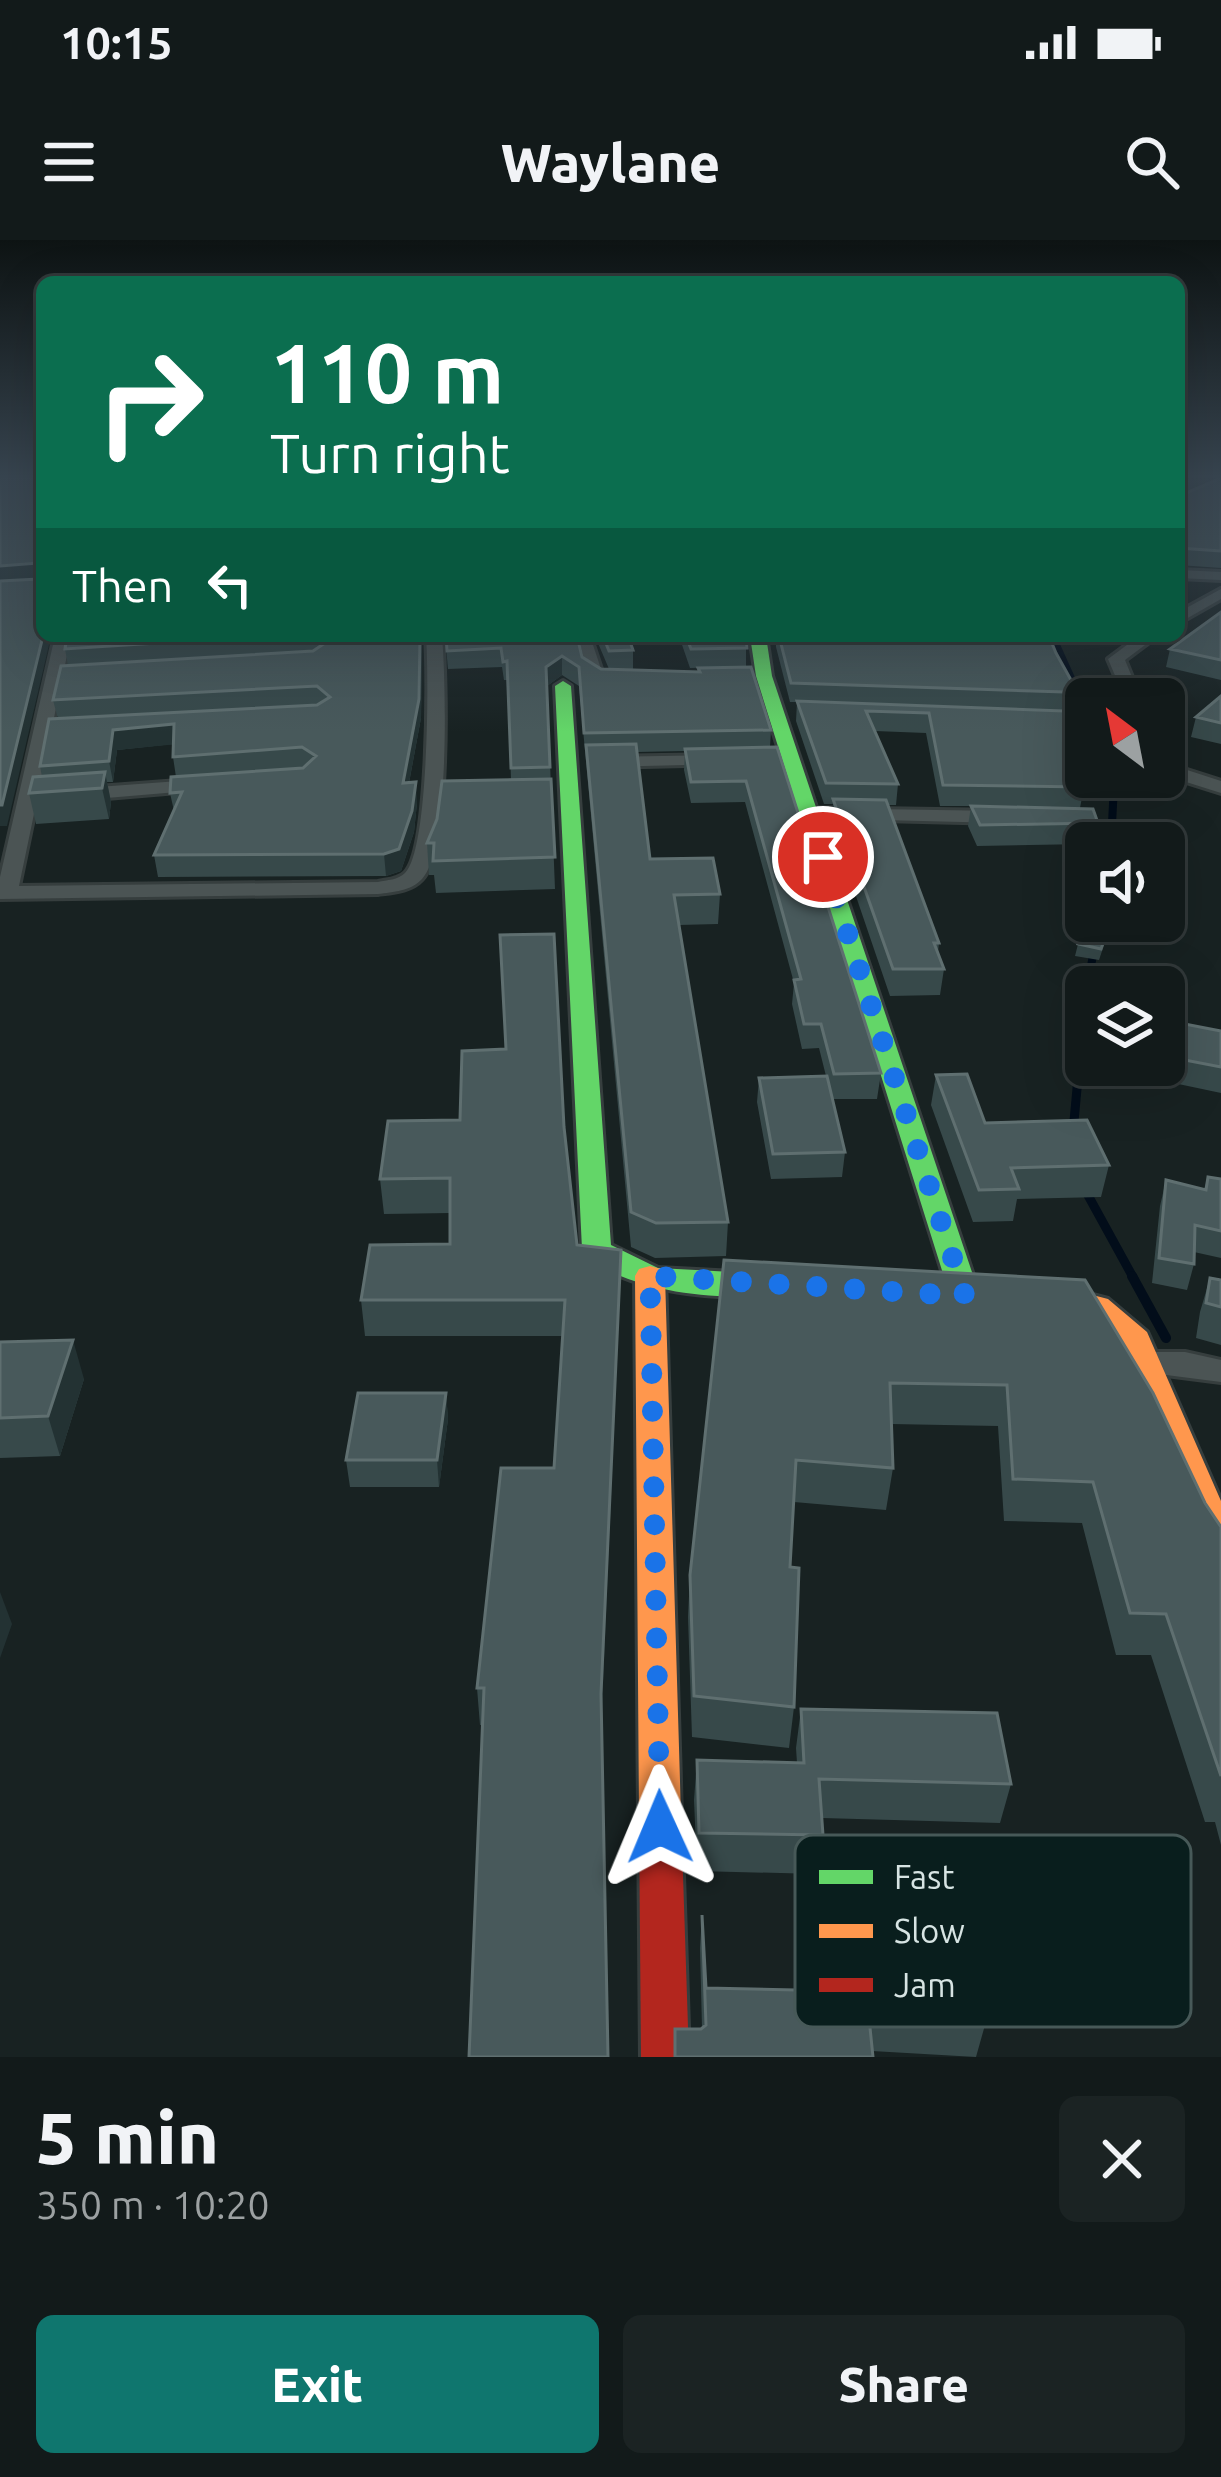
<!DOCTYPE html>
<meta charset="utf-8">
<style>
:root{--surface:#121a1a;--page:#1b2323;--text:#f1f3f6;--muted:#9ca1a2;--line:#313839;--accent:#0f766e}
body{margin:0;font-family:Ubuntu,sans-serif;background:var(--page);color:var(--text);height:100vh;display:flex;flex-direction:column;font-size:45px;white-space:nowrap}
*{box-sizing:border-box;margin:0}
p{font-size:39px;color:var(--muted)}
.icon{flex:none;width:66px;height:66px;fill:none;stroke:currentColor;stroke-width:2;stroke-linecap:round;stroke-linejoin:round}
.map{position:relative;height:1817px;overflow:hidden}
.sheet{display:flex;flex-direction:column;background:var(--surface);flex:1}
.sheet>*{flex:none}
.top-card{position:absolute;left:36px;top:36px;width:1149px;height:366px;border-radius:18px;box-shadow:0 12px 48px #0002,0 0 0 3px var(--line);background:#0b6e4f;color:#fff;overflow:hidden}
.needle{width:78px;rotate:328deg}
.controls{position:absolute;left:1065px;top:438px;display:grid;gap:24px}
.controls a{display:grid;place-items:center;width:120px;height:120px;border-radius:18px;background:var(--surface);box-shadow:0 12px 48px #0002,0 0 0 3px var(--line);font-size:60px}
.pin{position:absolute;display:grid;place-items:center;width:102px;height:102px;color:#fff;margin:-51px;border:6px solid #fff;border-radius:50%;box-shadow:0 3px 12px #0007}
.me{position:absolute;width:132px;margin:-66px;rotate:359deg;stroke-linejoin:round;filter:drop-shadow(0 0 9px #0008)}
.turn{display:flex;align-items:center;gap:42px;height:252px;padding:0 36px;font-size:54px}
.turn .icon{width:156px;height:156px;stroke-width:2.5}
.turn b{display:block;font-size:84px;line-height:102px}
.then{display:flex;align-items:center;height:114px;padding:0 36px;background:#0003;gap:24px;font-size:45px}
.round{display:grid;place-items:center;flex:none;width:126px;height:126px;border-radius:18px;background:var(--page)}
.summary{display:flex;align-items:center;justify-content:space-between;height:204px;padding:0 36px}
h1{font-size:72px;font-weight:800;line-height:90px}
.cta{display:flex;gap:24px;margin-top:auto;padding:24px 36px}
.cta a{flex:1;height:138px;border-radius:18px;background:var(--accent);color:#fff;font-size:48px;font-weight:800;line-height:138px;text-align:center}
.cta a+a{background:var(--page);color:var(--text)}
.status{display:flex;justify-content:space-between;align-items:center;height:84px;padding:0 60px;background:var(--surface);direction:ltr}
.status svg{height:33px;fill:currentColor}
header{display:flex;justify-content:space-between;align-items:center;height:156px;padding:0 36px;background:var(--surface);font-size:54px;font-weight:800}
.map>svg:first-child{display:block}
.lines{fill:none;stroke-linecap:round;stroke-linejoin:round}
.stream-far3{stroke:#020d1a;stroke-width:6}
.stream-far2{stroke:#020d1a;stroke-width:8}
.stream-far1{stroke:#020d1a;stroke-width:9}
.stream{stroke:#020d1a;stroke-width:10}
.street-casing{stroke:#363e3e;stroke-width:6}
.fast-casing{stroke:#363e3e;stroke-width:6}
.slow-casing{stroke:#363e3e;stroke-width:6}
.jam-casing{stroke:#363e3e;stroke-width:6}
.street{fill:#4b5454;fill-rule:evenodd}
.fast{fill:#63d668;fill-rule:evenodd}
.slow{fill:#ff974d;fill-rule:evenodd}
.jam{fill:#b3261e;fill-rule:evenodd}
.wall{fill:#37494a}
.shaded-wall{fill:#233233}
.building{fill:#48595b;stroke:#5f6f70;stroke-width:3}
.route{stroke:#1a73e8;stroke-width:21;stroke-dasharray:0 37.8}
.key{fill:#091e1d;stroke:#475958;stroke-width:3}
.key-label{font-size:33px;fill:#d7e4e3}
</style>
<div class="status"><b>10:15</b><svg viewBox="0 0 49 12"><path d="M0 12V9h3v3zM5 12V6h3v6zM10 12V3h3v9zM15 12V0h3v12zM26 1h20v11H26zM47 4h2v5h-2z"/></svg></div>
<header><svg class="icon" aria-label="menu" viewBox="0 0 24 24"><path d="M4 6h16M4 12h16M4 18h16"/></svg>Waylane<svg class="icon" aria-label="search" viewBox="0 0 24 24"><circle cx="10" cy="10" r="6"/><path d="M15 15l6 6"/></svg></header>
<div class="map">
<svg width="1221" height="1817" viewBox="0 0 1221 1817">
<rect width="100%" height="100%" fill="#182222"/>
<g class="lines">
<path class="stream-far3" d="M1053,396L1086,469
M1113,548L1114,537"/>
<path class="stream-far2" d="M1111,603L1114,545
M1087,747L1094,710
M1085,765L1086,754"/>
<path class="stream-far1" d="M1073,892L1085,762
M1084,948L1134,1039"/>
<path class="stream" d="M1132,1036L1166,1098"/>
<defs>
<path id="street" d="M1179,330L1221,332V340L1179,338Z
M1221,349V359L1179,383V372Z
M55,396H71L19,646L378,642C387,640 398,640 405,633C429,610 429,434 426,396H442C446,439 450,610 422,639C411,651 393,652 378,654L0,659V637Z
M578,396H590L602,432L621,436V442L589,438Z
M1139,396H1157L1125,420L1141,459H1125L1108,419Z
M720,515L726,516V524L603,527L594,522L603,517Z
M1164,518L1181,528L1221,541V553L1167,536Z
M206,539L215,545L213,549L71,561L61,555L71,549Z
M809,568L1002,571L1012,577L1002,583L802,578L799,574Z
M1146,1112H1185L1221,1120V1142L1135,1131L1130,1123L1135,1115Z"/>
<path id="fast" d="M750,396H766L772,436L980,1056L976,1063H954L950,1056L756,436Z
M563,441L571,446L611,1005L658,1028L771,1034L782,1037L786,1044L782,1051C733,1065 614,1052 582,1009L555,446Z"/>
<path id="slow" d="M650,1026L661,1029L665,1036L681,1575L675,1589L660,1595L645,1589L639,1575L635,1036L639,1029Z
M1058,1046L1108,1059L1147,1092L1221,1261V1317L1208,1313L1203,1303L1123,1106L1087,1074L1047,1063L1043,1056L1047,1049Z"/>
<path id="jam" d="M660,1555L675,1561L681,1575L689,1817H641L639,1575L645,1561Z"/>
</defs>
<use href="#street" class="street-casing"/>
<use href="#fast" class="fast-casing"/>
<use href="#slow" class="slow-casing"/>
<use href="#jam" class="jam-casing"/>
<use href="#street" class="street"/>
<use href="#fast" class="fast"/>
<use href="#slow" class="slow"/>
<use href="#jam" class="jam"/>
</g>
<path class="wall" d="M1221,238V328L1179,325V256Z
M1221,372V440L1166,427L1170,409Z
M67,396H422L421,478L409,543L417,563L414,592L401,631L386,636L158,637L154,615L174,571L170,553L176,537L173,517V504L117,510L113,542H107L111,562L109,579L36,584L29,553L42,537L40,526L58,479L53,460L68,426L65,409Z
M445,396L582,417L601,429H609L595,396H628L633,410V429H611L698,432V428L771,490L770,507L881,833L877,859H832L845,912L842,937L771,939L757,862L759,838L826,836L819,808L802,809L792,764L794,743L745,562L691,563L684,530L685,511L637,512L650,619L720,654L718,684L679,685L728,982L726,1016L655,1018L631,1007L579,446L562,435L547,446L555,649L436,653L434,635H429L427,603L511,540L508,440H504L502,427L448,429Z
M679,396H746V427L690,428Z
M776,396H1049L1056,413L1086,467V529H1077L1084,547L1080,568L1098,583L1094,603L1086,604L977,606L968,586L971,566H940L926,493L875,491L898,544L896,565H888L939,703L938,712L944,729L940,755L890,756L831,583L833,564H824L796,481L797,462H790L776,407Z
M1221,456V504L1191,497L1196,477Z
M1112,681L1099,720L1075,716L1078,704Z
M1164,780L1221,791V853L1131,834L1133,825H1164Z
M936,835L985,883L1109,925L1101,957L1017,959L1013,981L973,982L931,865Z
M564,887L577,1005L620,1046L482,1485H480L477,1448L554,1228L562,1096H365L361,1060L450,1004V973L384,974L380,939Z
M1208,937L1221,939V1018L1194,1012V1024L1187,1050L1152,1043L1160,966L1166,940L1204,949Z
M724,1020L1085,1040L1205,1263L1221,1287V1605L1215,1582H1205L1151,1415H1116L1082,1283L1004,1281L998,1186L891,1184L893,1228L886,1270L794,1262L790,1327L794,1467L789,1508L692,1497L688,1377L690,1335Z
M1210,1038L1221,1040V1105L1196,1098L1200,1072Z
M0,1102L84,1139L60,1216L0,1218Z
M446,1153L448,1179L439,1247H350L346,1220Z
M801,1469L1011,1544L1000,1583L822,1578L823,1595L818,1634L697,1631L694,1560L697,1520L797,1523L796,1508Z
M702,1675L706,1748L834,1751L833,1719L838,1686L985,1785L976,1817L872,1811L873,1817H674L675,1789L702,1788L700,1708Z"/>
<path class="shaded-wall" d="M1186,238H1213L1179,255L1180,241Z
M38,323L42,340L0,343V326Z
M43,396H51L7,586H0V565Z
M420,396H422L421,478L405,564L403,543Z
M562,416V435L547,446L546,427Z
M174,484L178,504L117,510L113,542L109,521L113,490Z
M105,532L111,562L109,579L102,548Z
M416,542L417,563L414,592L401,631L386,636L384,614Z
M621,1010L620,1046L601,1491V1454Z
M73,1100L84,1139L60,1216L48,1176Z
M446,1153L448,1179L439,1247L437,1220Z
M0,1352L12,1384L0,1418Z"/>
<path class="building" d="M0,238H42V333L38,323L0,326Z
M1221,238V311L1179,308V256Z
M42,336L43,396L2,565H0V341L39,339Z
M1221,372V420L1170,409Z
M67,396H267L65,409Z
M318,396H420L419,459L403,543L416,542L412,571L399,609L384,614L154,615L182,552L170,553L171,537L303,528L316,516L302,507L173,517L174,484L113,490L109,521L40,526L49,479L317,465L330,457L317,446L53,460L61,426L313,411L325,403Z
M446,396H577L582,417L601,429L700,432L698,428L751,427L771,490L584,493L579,427L562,416L546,427L550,527L511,528L507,421L503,422L501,408L447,411Z
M603,396H628L633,410L609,411Z
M686,396H746L747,408L691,409Z
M779,396H1049L1056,413L1086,467V509L1068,508L1084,547L943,545L929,473L866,471L898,544L826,543L797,461L1064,471L1078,460L1065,452L791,443Z
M1221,456V483L1196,477Z
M636,504L650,619L713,618L720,654L674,655L728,982L656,983L631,972L586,505Z
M777,507L881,833L834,834L821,784H804L794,740L801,739L746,541L691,542L685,509Z
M105,532L102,548L29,553L33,537Z
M551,539L555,617L433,621L434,603H427L437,579L442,541Z
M833,559L886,560L939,703H934L944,729H893Z
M971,566L1093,569L1098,583L980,585Z
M1086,681H1111L1101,709L1078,704Z
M554,694L564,887L577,1005L621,1010L601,1454L608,1817H469L484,1448H477L501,1228H554L565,1060H361L370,1005L450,1004V938L380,939L388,881L460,880L462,811L506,809L500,695Z
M1164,780L1221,791V827L1164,816Z
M967,834L985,883L1087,880L1109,925L1011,928L1019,949L979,950L936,835Z
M827,836L845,912L773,914L759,838Z
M1208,937L1221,939V991L1195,985L1194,1024L1159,1018L1166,940L1206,950Z
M724,1020L1085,1040L1153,1153L1205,1263L1221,1287V1536L1166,1374L1130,1373L1093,1242L1013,1239L1007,1145L890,1143L893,1228L796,1220L790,1327L799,1328L794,1467L694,1456L690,1335Z
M1210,1038L1221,1040V1067L1206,1063Z
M73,1100L48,1176L0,1178V1102Z
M358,1153H446L437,1220H346Z
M801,1469L997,1473L1011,1544L819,1539L823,1595L699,1593L697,1520L804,1523Z
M702,1675L706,1748L842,1751L838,1686L974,1693L985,1785L869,1778L873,1817H675V1789H701L706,1785Z"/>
<linearGradient id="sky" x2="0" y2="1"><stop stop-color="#0d1313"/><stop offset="0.48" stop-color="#37444f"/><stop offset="1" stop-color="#37444f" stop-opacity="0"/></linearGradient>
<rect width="1221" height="492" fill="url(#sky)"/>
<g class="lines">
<path class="route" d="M660,1587L650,1036L965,1056L823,617"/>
</g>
<rect x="795" y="1595" width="396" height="192" rx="18" class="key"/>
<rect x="819" y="1630" width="54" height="14" fill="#63d668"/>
<rect x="819" y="1684" width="54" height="14" fill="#ff974d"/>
<rect x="819" y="1738" width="54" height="14" fill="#b3261e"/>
<g class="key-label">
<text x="894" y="1649">Fast</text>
<text x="894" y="1703">Slow</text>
<text x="894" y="1757">Jam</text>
</g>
</svg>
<div class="controls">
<a><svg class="needle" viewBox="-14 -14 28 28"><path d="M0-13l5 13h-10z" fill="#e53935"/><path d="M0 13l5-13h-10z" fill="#9ca1a2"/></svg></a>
<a><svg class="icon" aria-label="sound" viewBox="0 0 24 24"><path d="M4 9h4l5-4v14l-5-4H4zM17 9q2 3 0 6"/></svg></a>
<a><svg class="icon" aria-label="layers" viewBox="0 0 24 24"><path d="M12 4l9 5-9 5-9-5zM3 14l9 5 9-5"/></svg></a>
</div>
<div class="pin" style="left:823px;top:617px;background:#d93025"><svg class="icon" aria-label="arrive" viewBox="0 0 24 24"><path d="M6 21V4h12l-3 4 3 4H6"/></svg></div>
<svg class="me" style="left:660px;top:1587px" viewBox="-20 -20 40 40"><path d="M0-17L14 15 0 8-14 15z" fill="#1a73e8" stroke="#fff" stroke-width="4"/></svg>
<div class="top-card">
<div class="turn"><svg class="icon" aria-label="right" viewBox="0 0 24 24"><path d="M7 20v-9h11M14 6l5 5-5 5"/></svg><div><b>110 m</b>Turn right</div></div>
<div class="then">Then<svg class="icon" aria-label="left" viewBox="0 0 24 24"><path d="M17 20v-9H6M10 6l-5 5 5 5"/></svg></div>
</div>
</div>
<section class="sheet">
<div class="summary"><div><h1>5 min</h1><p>350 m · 10:20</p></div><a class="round"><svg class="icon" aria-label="close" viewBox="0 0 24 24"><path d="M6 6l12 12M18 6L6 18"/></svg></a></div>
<div class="cta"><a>Exit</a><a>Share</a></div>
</section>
